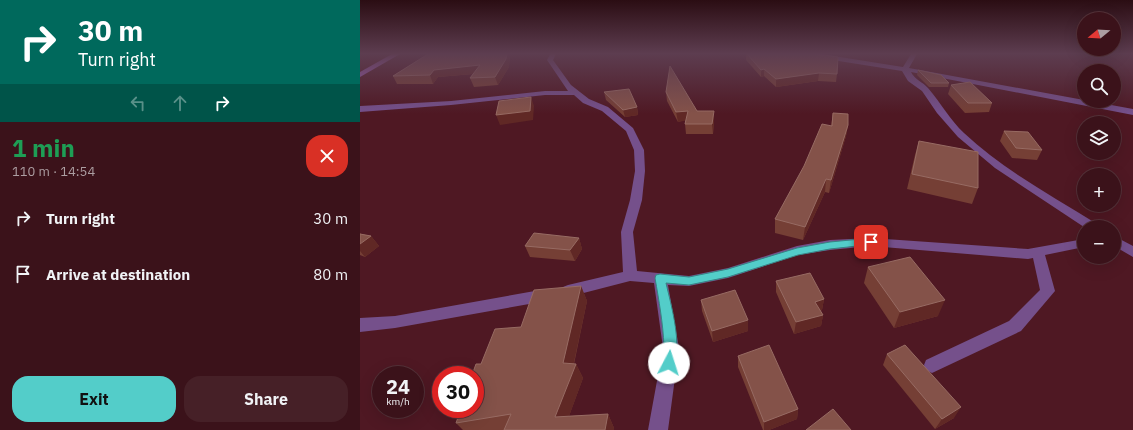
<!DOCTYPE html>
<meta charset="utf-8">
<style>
:root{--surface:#3b121a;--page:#462027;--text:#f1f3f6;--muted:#ac9ea2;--line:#543239;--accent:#53cdc9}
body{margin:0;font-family:"IBM Plex Sans",sans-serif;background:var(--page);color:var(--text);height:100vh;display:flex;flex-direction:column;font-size:15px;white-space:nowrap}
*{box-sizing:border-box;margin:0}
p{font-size:13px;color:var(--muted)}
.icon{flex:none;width:22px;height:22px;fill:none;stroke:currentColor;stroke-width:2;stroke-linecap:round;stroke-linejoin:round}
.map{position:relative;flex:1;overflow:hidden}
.panel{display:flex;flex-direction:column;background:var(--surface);width:360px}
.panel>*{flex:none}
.hud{background:#00695c;color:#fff;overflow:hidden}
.needle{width:26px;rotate:252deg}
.buttons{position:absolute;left:717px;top:12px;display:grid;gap:8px}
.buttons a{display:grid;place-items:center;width:44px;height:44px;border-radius:50%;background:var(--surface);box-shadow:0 4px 16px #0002,0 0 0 1px var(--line);font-size:20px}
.speed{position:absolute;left:12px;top:366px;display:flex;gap:8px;font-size:20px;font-weight:700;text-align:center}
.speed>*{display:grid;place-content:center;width:52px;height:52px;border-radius:50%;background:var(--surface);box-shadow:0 4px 16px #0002,0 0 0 1px var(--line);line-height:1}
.speed small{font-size:10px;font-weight:400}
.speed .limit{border:6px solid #d22;background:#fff;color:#111}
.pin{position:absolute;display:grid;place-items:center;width:34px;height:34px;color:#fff;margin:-17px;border-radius:8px;box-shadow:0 2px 6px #0006}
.me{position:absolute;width:44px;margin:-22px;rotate:5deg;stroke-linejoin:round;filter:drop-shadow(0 0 3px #0008)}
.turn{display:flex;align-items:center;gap:14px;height:84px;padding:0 12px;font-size:18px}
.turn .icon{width:52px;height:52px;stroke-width:2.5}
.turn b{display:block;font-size:28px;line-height:34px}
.lanes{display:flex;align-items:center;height:38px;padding:0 12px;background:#0003;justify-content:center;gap:20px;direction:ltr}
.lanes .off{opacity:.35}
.round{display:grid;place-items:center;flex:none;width:42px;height:42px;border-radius:16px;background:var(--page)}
.summary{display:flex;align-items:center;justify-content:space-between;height:68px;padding:0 12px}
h1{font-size:24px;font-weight:800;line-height:30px;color:#1e9e55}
.action{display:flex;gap:8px;margin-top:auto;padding:8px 12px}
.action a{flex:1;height:46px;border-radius:16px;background:var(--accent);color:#111;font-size:16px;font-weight:800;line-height:46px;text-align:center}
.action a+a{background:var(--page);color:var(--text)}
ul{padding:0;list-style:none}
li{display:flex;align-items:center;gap:12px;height:56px;padding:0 12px}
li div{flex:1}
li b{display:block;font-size:15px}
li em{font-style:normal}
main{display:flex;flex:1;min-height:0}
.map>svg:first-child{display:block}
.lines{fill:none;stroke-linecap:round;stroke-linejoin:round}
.street{fill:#75508b;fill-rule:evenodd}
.secondary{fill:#9d61bf;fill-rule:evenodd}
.wall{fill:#753f35}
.shaded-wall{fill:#602825}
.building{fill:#845249;stroke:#976b63}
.route{fill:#53cdc9;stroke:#368583}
</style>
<main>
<section class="panel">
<div class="hud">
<div class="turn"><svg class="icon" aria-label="right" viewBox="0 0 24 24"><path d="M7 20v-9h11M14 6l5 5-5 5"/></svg><div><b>30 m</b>Turn right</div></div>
<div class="lanes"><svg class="icon off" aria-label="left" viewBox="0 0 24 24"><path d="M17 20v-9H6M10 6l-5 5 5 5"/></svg><svg class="icon off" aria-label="ahead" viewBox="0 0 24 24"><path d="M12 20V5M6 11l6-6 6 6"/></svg><svg class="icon" aria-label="right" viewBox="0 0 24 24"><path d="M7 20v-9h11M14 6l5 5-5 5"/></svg></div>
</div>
<div class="summary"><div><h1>1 min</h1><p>110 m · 14:54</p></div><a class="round" style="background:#d93025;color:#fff"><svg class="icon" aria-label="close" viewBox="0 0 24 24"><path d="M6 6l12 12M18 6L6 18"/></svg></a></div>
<ul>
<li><svg class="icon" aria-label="right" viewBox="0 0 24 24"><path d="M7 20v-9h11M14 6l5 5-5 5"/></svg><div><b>Turn right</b></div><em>30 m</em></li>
<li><svg class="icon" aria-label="arrive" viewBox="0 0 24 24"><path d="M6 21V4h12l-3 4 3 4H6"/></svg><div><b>Arrive at destination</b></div><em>80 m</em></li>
</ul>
<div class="action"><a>Exit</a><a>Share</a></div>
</section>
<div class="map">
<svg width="773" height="430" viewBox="0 0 773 430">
<rect width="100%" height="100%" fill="#4f1823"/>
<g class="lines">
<path class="street" d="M190,54H196L193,60L211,85L229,99L248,107L273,128L284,150L285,171L282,200L273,232L277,271L329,276L368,268L437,246L470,240L511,238L668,249L724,239V247L685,255L695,291L661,331L572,373L566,370L564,365L566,360L649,321L680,290L673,258L668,259L511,246L470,250L438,255L368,278L329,286L308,285L319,348L308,430H288L303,348L294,283L270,281L208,297L203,295L201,291L203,287L208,285L263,272L261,232L270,200L275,171L274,150L266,131L242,111L223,103L214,95H185L91,105L0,112V106L91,101L185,91H208L187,60Z
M444,54H461L543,67L551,54H557L549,68L773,109V115L551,72C555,80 563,82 568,88C581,103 590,120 604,133C643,170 693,196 737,224L739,227H724L635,168L598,137L577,113L562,91L548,81L542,71L447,56Z
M754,236L773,246V257L754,246Z
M186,289L191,291L193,295L191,299L186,301L35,328L0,332V318L35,316Z"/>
<path class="secondary" d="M32,54H40L0,77V72Z"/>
</g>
<path class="wall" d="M68,54H150L149,67L138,85L114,87L110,78L113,74L78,77L73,84H37L33,76Z
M386,54H455L477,74L476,82L458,81L416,87L404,76L401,77L386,60Z
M558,70L589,83L588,87H569L557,75Z
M591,85L632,103L629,112L605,113L588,94Z
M244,92L277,107L278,115L265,117L246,100Z
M306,92L337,111L354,121L353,134H326L325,124V120L318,122L307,101Z
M473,113L488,125L486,136L469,193L465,192L443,240L415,233V219L471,126Z
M644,131L682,150L677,160L652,158L640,141Z
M559,141L618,188L612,204L547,189L555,155Z
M0,233L1,234L11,236L19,246L5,257L0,255Z
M219,238L222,249L215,261L170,257L165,246Z
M508,267L578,316L534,328L504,283Z
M416,281L464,299L462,310L460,311L463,315L461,326L434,334L416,292Z
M221,286L227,301L214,364H216L223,378L209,416L248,414L254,428V430H103L96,423L121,364L161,327Z
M341,300L388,331L353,342L342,311Z
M527,354L594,418L575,429L523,365Z
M378,356L438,409L437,419L409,430H403L378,367Z"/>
<path class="shaded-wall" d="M147,54H150L149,67L138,85L135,77Z
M120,65L123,73L78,77L73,84L70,75L74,70Z
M404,69V76L401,77V70Z
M459,73L458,81L416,87V79Z
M171,97L174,106L173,120L140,125L136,115Z
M277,107L278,115L265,117L263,110Z
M328,111L329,120L318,122L316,112Z
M354,111V121L353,134L352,124Z
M488,125L486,136L469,193L471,180Z
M466,179L465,192L443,240L445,227Z
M0,233L6,240L11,236L19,246L5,257L0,251Z
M219,238L222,249L215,261L210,250Z
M221,286L227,301L211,376L216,364L223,378L204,430L195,417L203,363Z
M464,299L462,310L454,313L455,302Z
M585,300L578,316L534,328L540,312Z
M463,315L461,326L434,334L436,322Z
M388,320V331L353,342L352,331Z
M601,407L594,418L575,429L582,419Z
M438,409L437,419L409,430H404V422Z
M248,414L254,428V430H245Z"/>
<path class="building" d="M68,54H147L146,59L135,77L110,78L120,65L74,70L70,75L33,76Z
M387,54H455L463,56L464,55L478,57L477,74L459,73L416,79L404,69L401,70Z
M310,66L337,111H354L352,124H325L328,111L316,112L306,92Z
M558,70L581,75L589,83H571Z
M610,82L632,103H608L591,85Z
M269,89L277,107L263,110L244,92Z
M171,97L170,111L136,115L139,101Z
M473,113L488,114V125L471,180L466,179L445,227L415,219L444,166L462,124L472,126Z
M644,131L668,132L682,150L656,148Z
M559,141L618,152V188L552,174Z
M174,233L219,238L210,250L165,246Z
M0,234L11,236L0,244Z
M550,257L585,300L540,312L508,267Z
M450,273L464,299L455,302L463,315L436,322L416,281Z
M221,286L203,363L216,364L195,417L248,414L245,430H144L151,414L96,423L101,409H115V375H112L116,364H121L135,329L161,327L174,290Z
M375,290L388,320L352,331L341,300Z
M409,345L438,409L404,422L378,356Z
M545,345L601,407L582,419L527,354Z
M473,409L491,430H446Z"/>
<linearGradient id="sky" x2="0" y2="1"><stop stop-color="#2b0d13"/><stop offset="0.47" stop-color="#5d3d50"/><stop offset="1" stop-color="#5d3d50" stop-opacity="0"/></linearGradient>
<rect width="773" height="114" fill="url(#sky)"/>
<path class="route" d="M511,238L516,242L515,244L470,249L438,255L368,277L329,285L306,283C311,305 323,346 313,367L309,369L304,367C301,360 305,353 304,346C303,323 299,301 295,278L296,275L300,274L329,277L368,269L437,248L470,242Z"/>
</svg>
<div class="buttons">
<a><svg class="needle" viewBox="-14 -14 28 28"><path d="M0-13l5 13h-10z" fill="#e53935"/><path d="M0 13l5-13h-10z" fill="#ac9ea2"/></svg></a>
<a><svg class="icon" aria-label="search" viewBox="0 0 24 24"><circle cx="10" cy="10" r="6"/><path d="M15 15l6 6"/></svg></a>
<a><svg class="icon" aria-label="layers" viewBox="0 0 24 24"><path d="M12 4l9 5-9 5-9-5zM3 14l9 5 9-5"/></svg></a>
<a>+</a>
<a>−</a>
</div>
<div class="speed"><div>24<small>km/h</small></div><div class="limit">30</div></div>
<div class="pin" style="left:511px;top:242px;background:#d93025"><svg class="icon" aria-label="arrive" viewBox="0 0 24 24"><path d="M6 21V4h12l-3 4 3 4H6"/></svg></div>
<svg class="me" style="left:309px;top:363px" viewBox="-20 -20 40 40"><circle r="19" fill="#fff"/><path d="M0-13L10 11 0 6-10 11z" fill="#53cdc9"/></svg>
</div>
</main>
